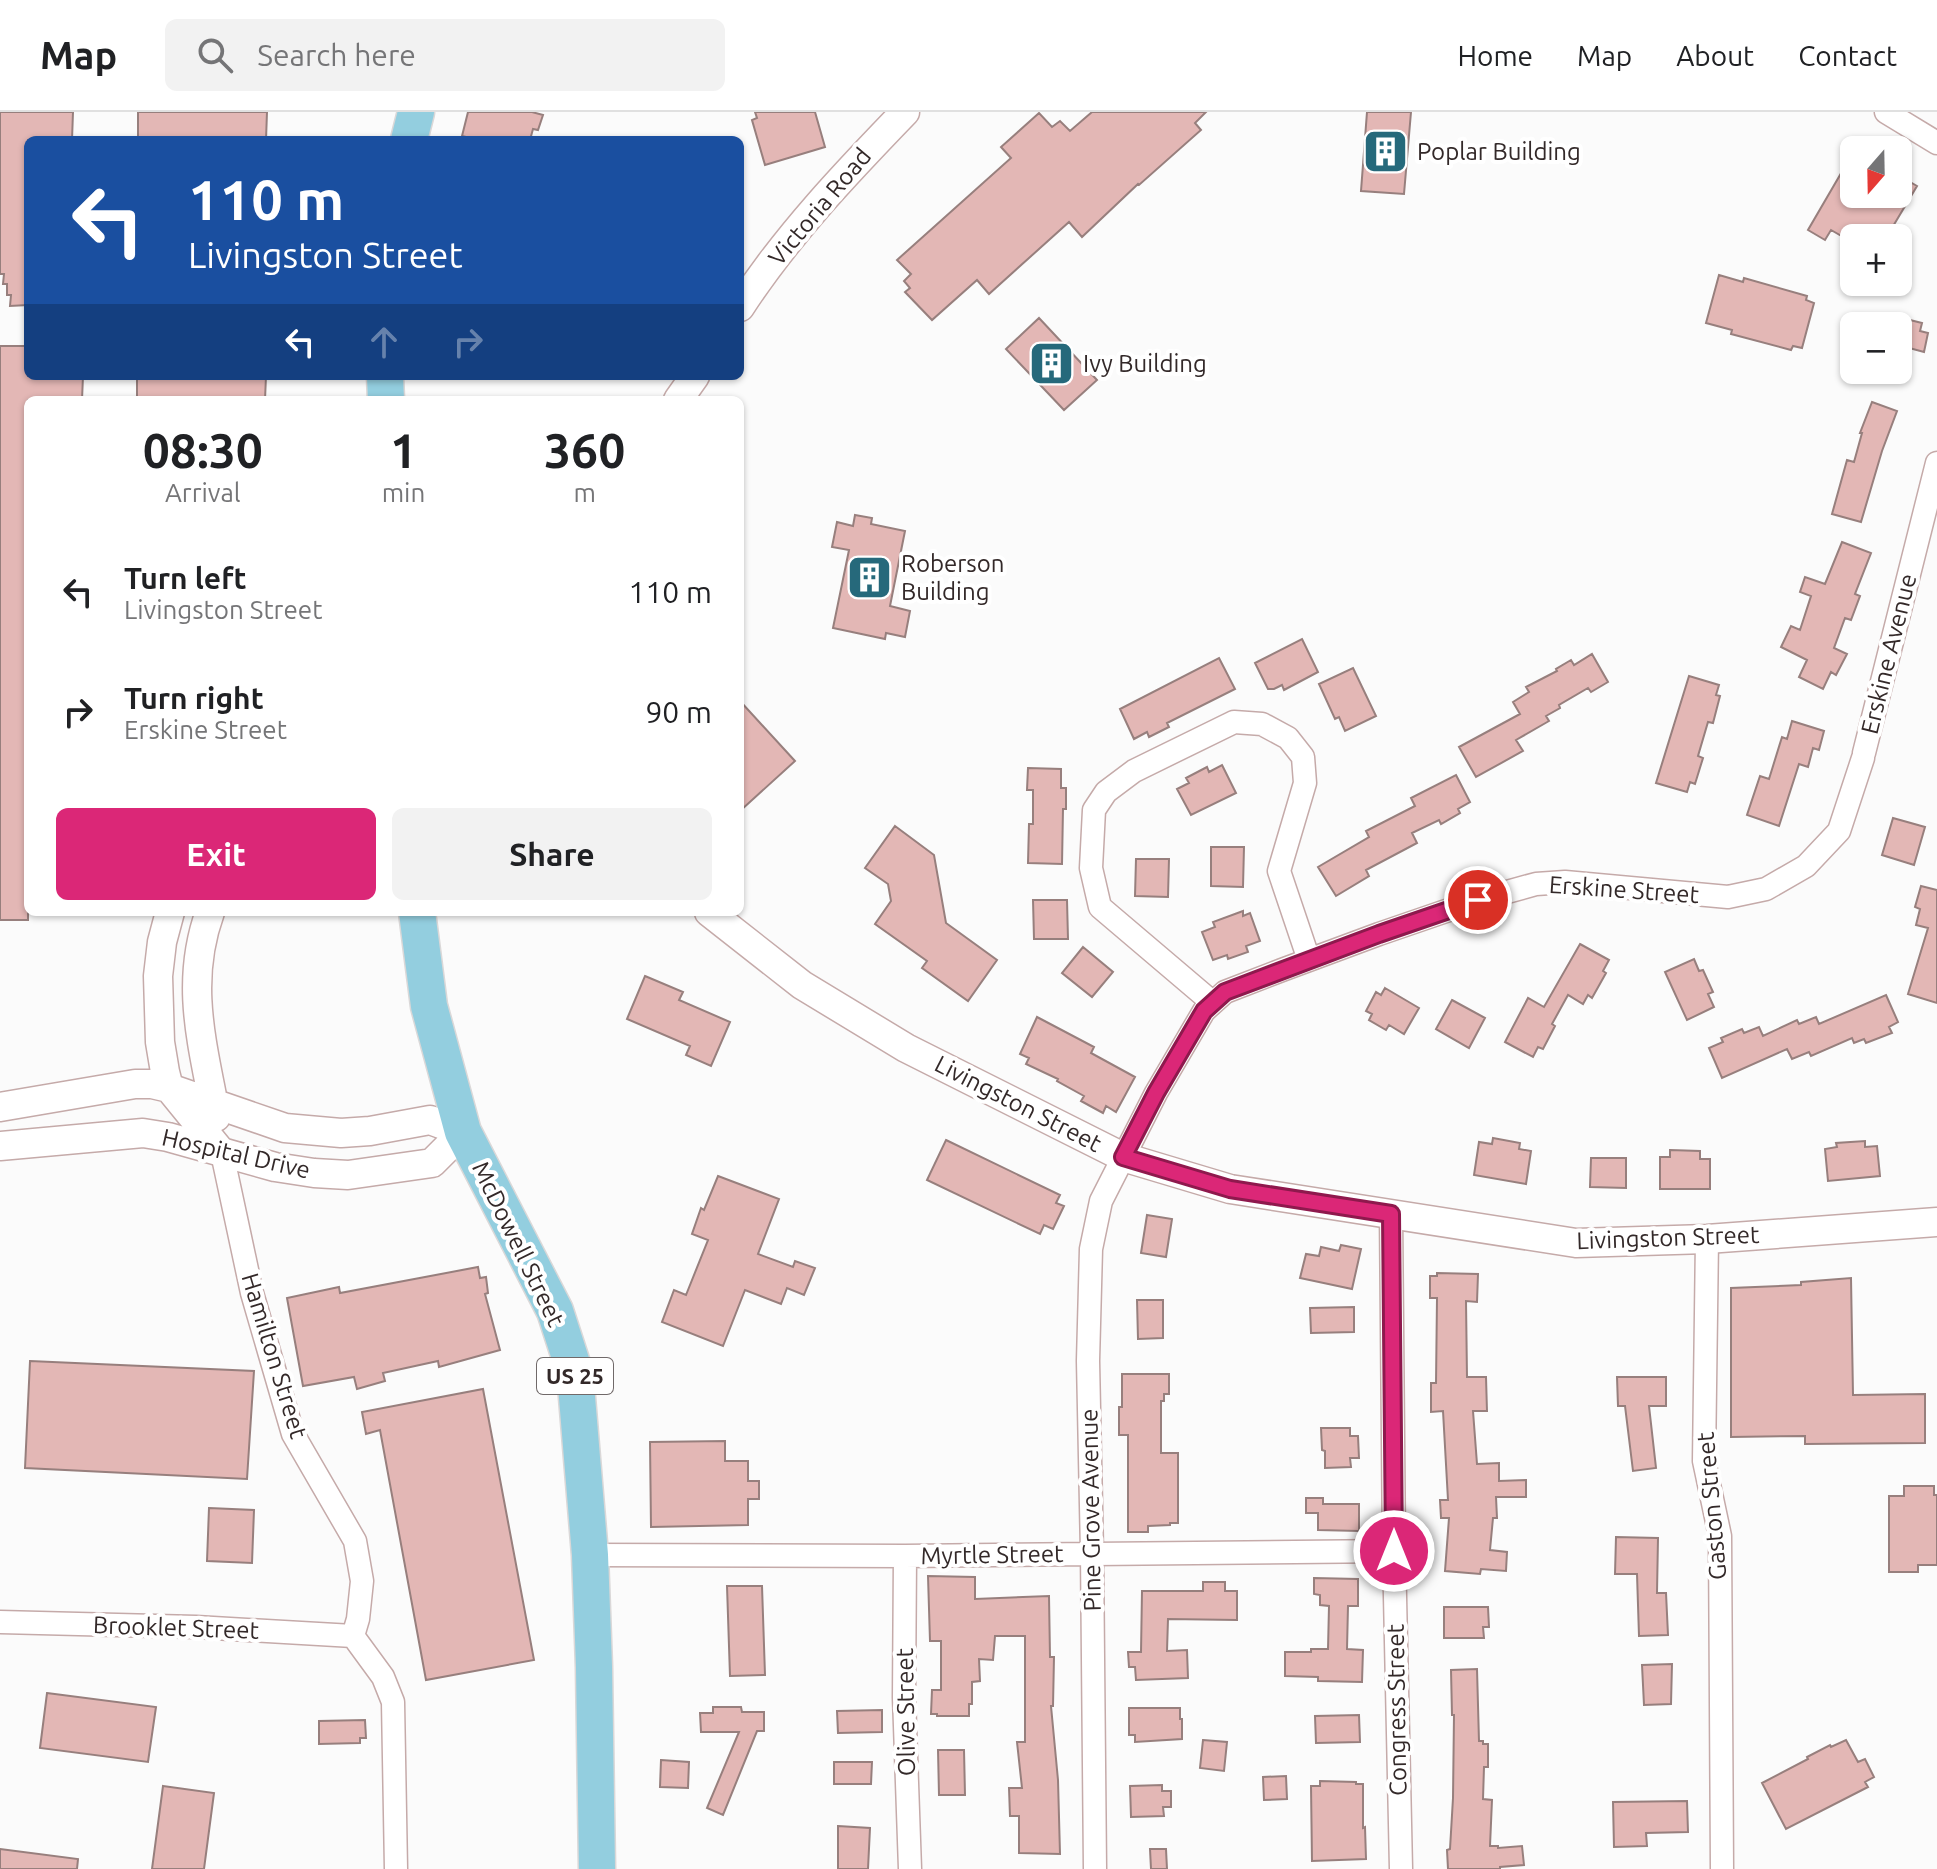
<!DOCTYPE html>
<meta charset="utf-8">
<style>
:root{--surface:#fff;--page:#f2f2f2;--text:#202124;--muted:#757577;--line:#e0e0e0;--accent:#db2777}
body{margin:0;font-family:Ubuntu,sans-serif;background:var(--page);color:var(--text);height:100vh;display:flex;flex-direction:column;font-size:30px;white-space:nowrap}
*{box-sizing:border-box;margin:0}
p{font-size:26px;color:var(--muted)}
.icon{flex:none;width:44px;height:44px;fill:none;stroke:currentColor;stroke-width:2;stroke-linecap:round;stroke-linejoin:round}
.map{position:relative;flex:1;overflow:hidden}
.side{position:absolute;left:24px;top:284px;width:720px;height:520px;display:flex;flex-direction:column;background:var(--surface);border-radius:12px;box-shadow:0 2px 6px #0004}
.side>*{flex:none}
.banner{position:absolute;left:24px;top:24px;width:720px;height:244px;border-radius:12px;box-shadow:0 2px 6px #0004;background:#1a4fa0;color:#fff;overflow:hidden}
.needle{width:52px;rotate:200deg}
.buttons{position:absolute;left:1840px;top:24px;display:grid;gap:16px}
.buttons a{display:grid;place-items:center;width:72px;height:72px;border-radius:12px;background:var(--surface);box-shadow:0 2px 6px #0004;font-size:40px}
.pin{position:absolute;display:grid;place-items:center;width:68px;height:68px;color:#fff;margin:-34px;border:4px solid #fff;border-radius:50%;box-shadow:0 2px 8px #0007}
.me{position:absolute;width:88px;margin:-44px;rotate:0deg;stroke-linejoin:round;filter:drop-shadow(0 0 6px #0008)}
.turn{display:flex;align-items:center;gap:28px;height:168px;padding:0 32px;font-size:36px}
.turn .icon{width:104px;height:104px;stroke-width:2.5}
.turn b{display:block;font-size:56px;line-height:68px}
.lanes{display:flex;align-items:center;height:76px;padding:0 32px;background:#0003;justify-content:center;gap:40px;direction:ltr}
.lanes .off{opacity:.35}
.eta{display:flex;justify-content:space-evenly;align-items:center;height:136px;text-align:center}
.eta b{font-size:48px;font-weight:600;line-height:56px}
.cta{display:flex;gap:16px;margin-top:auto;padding:16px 32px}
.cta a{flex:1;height:92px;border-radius:12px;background:var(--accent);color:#fff;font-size:32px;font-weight:600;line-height:92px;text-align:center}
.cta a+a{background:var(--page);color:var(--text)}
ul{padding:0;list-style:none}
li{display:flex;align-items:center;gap:24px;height:120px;padding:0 32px}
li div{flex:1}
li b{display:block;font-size:30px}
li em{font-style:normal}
header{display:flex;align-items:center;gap:48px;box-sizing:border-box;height:112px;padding:0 40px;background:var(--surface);border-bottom:2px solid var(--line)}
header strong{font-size:38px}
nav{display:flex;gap:44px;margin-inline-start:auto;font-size:28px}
.search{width:560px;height:72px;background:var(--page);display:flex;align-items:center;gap:20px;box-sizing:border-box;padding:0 28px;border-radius:12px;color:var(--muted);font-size:30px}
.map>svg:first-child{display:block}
.building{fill:#e3b7b5;stroke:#977f7d;stroke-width:2}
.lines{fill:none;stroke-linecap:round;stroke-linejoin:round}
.minor-casing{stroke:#c5aaa9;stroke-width:25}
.tertiary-casing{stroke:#c5aaa9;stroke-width:31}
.primary-casing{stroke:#dad8d8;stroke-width:39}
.minor{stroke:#fff;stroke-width:22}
.tertiary{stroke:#fff;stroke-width:28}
.primary{stroke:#93cedf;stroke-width:36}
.route-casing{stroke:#8e194d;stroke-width:20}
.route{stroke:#db2777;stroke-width:14}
.labels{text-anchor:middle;stroke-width:8;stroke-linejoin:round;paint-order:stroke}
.shield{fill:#fff;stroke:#706969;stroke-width:2}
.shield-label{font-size:22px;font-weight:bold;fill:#332929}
.poi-label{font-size:24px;fill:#332929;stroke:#fff;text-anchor:start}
.street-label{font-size:24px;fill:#332929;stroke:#fff}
</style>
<header>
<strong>Map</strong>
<div class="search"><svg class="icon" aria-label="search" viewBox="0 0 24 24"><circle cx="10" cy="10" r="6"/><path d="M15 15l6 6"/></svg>Search here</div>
<nav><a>Home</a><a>Map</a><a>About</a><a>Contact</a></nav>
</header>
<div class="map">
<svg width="1937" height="1757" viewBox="0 0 1937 1757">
<rect width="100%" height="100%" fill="#fbfbfb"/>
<path class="building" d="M0,0H73L72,28H28V193L10,194L11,183H7V172H3L4,162H0Z
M138,0H267L266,28H138Z
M468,0H532L543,3L538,18L533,17L530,28H478L462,24Z
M755,0H815L825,35L765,53L752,8L757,6Z
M1092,0H1206L1195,11L1201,18L1139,73L1138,72L1082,125L1069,110L989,182L977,168L932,208L905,180L910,176L904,169L911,162L897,148L1011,46L1001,35L1039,1L1052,15L1060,9L1070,19Z
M1367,0H1411L1404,82L1361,79Z
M1854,39V82H1898V63L1917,74L1886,126H1845L1831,118L1825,128L1808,118Z
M1719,163L1743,170L1744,166L1807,184L1806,188L1814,191L1802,236L1793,234L1791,238L1731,222L1732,218L1706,211Z
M1898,205L1922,211L1920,219L1928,221L1924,240L1898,233Z
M1039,206L1097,268L1064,298L1006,237Z
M0,234H28V264H83L82,288H28V808H0Z
M137,264H266L265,288H137Z
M1872,290L1897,299L1882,339L1861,410L1832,402L1847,348L1854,350L1862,321H1860Z
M855,403L872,406L871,412L905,419L890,494L910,499L905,525L886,521L885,527L833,516L849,438L832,435L837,410L853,414Z
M1842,430L1871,441L1855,482L1860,484L1851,508L1845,506L1834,536L1847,542L1836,563L1831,560L1823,577L1799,565L1807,548L1781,535L1791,514L1800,518L1811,484L1800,480L1805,465L1825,472Z
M1302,527L1318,560L1284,578L1282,573L1274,577H1268L1255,551Z
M1592,542L1608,570L1591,580L1588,576L1559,593L1560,596L1546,604L1549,609L1516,628L1523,639L1476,665L1459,635L1520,602L1513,590L1529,580L1526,575L1557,559L1556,557L1571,548L1574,553Z
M1219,546L1235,577L1167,611L1169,615L1149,625L1147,620L1134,627L1120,597Z
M1353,556L1376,604L1345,619L1339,605L1335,607L1319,572Z
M1689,564L1719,573L1716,583L1720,584L1713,611L1708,610L1698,644L1703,646L1695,672L1690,670L1687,680L1656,671Z
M740,589L795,649L740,699Z
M1792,609L1824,619L1819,638L1813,636L1808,655L1799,652L1779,714L1747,703L1760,664L1769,667L1782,625L1787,627Z
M1222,653L1236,681L1191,703L1177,677L1189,671L1186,666L1207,655L1209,660Z
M1028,656L1061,657V676H1066V697H1063L1062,752L1028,751L1029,712H1033V678H1027Z
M1456,663L1470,690L1458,697L1460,701L1441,712L1439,708L1412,721L1417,731L1366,758L1369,764L1336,784L1318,755L1369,725L1366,719L1415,694L1411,686Z
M1893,706L1925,715L1914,753L1882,743Z
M895,714L934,743L946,811L997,848L968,889L922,856L927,849L875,812L891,789L888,772L865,756Z
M1211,735H1244L1243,775L1211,774Z
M1136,747H1169L1168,785L1135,784Z
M1921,774L1937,778V891L1908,882L1928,816L1916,813L1920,797L1915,795Z
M1033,788H1067L1068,827H1034Z
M1243,799V804L1250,801L1260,829L1246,834L1248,840L1228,847L1227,843L1213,848L1202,820L1215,815L1213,810Z
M1580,832L1609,848L1603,859L1606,861L1592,886L1588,883L1583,892L1568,883L1552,912L1555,914L1543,937L1538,935L1533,945L1505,930L1528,886L1544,895Z
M1083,835L1113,860L1092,885L1062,861Z
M1694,847L1699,859L1703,858L1713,880L1708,882L1714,895L1687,908L1665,860Z
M645,864L683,880L679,888L730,910L711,954L686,943L690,934L627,907Z
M1385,876L1419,896L1404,922L1389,913L1386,918L1369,908L1372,902L1366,899L1376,880L1381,883Z
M1886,883L1898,910L1889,915L1892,921L1866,931L1864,927L1854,931L1852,926L1811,944L1809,940L1792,947L1787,937L1722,966L1709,936L1723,930L1721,926L1742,917L1744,921L1759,915L1763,924L1797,908L1799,912L1816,905L1819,912Z
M1452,888L1485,906L1469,936L1436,917Z
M1037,905L1094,935L1091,941L1135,965L1116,1000L1106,994L1103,1001L1081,989L1084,984L1057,969L1058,967L1026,952L1029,946L1020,942Z
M1493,1026L1520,1031L1519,1037L1531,1039L1526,1072L1474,1063L1479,1030L1492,1032Z
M946,1028L1060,1083L1056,1091L1064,1094L1053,1117L1044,1113L1040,1122L927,1068Z
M1865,1029V1035L1877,1034L1880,1064L1828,1069L1825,1037L1837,1035L1836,1031Z
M1670,1038L1700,1039V1047H1710V1077H1660V1045H1670Z
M1591,1046H1626V1076L1590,1075Z
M718,1064L779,1087L758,1142L793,1155L795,1149L815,1156L804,1183L787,1176L781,1192L745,1178L723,1234L662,1210L674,1178L686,1183L708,1128L692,1122L701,1096L704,1098Z
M1147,1103L1172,1107L1166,1145L1141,1141Z
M1341,1133L1361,1137L1352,1177L1300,1166L1306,1142L1319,1144L1321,1135L1339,1139Z
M478,1155L480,1166L486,1165L488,1181L485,1182L500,1238L439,1255L438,1249L383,1261L385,1269L357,1277L354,1265L303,1274L287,1186L339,1175L340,1181Z
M1437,1161L1478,1162L1477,1190L1466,1189L1467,1265H1486L1487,1299H1473L1477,1352L1499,1351V1369L1526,1368V1385H1496L1497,1406H1493L1490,1438L1507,1440L1506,1459L1481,1457L1480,1462L1445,1459L1449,1406H1441L1440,1388H1448L1443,1299L1431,1300V1271H1436L1437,1186H1430V1164H1437Z
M1851,1166L1853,1283L1925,1282V1331L1805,1332V1324L1731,1325V1176L1801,1173V1170Z
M1137,1188H1163V1226L1138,1227Z
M1354,1195V1220L1311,1221L1310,1196Z
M30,1249L254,1259L247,1367L25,1356Z
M1122,1262H1169V1282H1164V1289H1161V1341H1178V1411H1170V1413L1148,1414V1420H1128V1323H1119V1295H1122Z
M1617,1265H1666V1294H1649L1656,1356L1633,1359L1625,1294H1618Z
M483,1277L534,1548L426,1568L380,1318L366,1322L362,1300Z
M1321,1316H1350V1324H1358L1359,1346H1350L1351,1355L1325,1356V1339L1322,1338Z
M725,1329V1349H748V1369H759V1387H748V1413L651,1415L650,1330Z
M1904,1374H1934V1383H1937V1453H1918V1460H1889V1384H1904Z
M1306,1386H1323V1392H1359V1419L1318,1418V1401H1306Z
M209,1396L254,1398L252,1451L207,1449Z
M1616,1425L1658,1426L1657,1481H1666L1668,1523L1639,1524L1637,1462H1615Z
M928,1464L975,1465V1487L1049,1484L1050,1545H1054L1053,1594H1051L1058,1668L1060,1742L1019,1741V1704H1010L1009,1676H1022L1017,1630H1025V1524H995L993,1548L979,1547L980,1569L972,1570V1592H969V1604H937V1602H931L932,1578H941V1529H930Z
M1314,1466L1358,1467V1494H1348L1347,1537L1363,1538L1362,1570L1318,1569V1565L1285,1564V1540H1311V1537H1328L1329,1494L1320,1493V1483L1314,1482Z
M1203,1470H1225V1479H1237V1508L1168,1507L1167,1539L1187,1538L1188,1566L1136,1568L1135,1555H1129L1128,1540H1141L1142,1479H1203Z
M727,1474H762L765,1563L730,1564Z
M1444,1495H1488L1489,1515H1483L1484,1526H1444Z
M1672,1552L1671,1592L1644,1593L1642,1553Z
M1477,1557L1479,1629H1483V1632H1488V1655H1484L1483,1687L1492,1688L1490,1734H1498V1736L1522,1734L1524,1753L1500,1755V1757H1448L1447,1738L1450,1737L1453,1686L1454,1603H1452L1451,1558Z
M47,1581L156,1595L148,1650L40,1636Z
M713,1595H741L742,1600H764V1619H757L723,1703L707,1696L739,1620H701L700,1601H713Z
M1129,1596H1180V1607H1182V1627L1135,1630V1623H1129Z
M882,1598V1620L838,1621L837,1599Z
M1359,1603L1360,1630L1316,1631L1315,1604Z
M365,1608L366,1626H360V1631L319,1632V1609Z
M1203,1628L1227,1630L1224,1659L1200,1656Z
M1846,1628L1858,1650L1865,1647L1874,1665L1865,1670L1868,1675L1786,1717L1762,1671L1808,1647L1807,1645L1830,1633L1831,1635Z
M938,1638H964L965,1683H939Z
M661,1648L689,1650L688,1676L660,1675Z
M834,1650H872L871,1672H834Z
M1286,1664L1287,1687L1264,1688L1263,1665Z
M1320,1669L1356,1670V1672H1363V1716L1365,1715L1366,1747L1312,1749L1311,1674H1320Z
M1162,1673V1679H1171V1695H1163L1164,1704L1131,1705L1130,1674Z
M163,1674L214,1681L204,1757H152Z
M1687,1689L1688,1720L1646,1721L1647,1734L1614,1735L1613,1690Z
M838,1714L870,1716L868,1757H838Z
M0,1737L78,1747L77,1757H0Z
M1150,1737H1166L1167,1757H1151Z"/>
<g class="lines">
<defs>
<path id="minor" d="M1886,0L1937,31
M1864,641L1937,351
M1213,891L1100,795L1091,756L1094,698L1106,680L1134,659L1234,610L1262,612L1288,626L1303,645L1305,671L1279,759L1309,848
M222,1041L252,1181L293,1322L355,1429L362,1469L358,1507L353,1524L383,1565L393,1590L396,1757
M1391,1102L1394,1439L1401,1757
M1707,1127L1704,1349L1720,1424L1722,1757
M590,1443L905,1444L1394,1439
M905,1444L904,1585L910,1757
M0,1510L196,1515L353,1524
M1095,1757L1092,1441L1088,1249L1091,1137L1101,1089L1156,981L1204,899L1225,880L1282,858L1379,822L1478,788L1536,772L1565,770L1728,785L1766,777L1806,754L1839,719L1863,646"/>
<path id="tertiary" d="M740,195C787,123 846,61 905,0
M678,288L695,264
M170,800L162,830L158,864L160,930L165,960L169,976L222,1041
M210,800C184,872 203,933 216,1005
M709,800L802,873L906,936L1123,1045L1230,1077L1576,1131L1707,1127L1937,1110
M0,995L135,972H152L169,976L285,1016L341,1021L370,1019L430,1008L463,1020L432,1051L348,1063L314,1061L275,1055L168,1025L143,1021L0,1034"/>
<path id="primary" d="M409,28L416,0
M385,264L386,288
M417,800L429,894L463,1020L555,1199L575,1261L590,1443L594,1555L597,1757"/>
</defs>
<use href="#minor" class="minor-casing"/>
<use href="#tertiary" class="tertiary-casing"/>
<use href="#primary" class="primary-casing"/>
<use href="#minor" class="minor"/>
<use href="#tertiary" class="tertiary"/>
<use href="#primary" class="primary"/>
</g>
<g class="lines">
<defs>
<path id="route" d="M1394,1439L1391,1102L1230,1077L1123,1045L1156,981L1204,899L1225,880L1379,822L1478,788"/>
</defs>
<use href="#route" class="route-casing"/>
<use href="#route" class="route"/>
</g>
<defs>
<symbol id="building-square" viewBox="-11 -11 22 22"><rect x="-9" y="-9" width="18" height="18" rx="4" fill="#26697b" stroke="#fff"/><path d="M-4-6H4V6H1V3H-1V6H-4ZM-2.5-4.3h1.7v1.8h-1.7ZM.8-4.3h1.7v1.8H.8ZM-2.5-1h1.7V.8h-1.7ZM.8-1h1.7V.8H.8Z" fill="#fff"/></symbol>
</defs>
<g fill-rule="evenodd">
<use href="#building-square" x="1360" y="14" width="51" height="51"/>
<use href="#building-square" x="1026" y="226" width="51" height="51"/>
<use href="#building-square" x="844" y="440" width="51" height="51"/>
</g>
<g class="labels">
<rect class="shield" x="537" y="1246" width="76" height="36" rx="6"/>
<g class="shield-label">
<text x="575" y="1272">US 25</text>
</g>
<g class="poi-label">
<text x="1417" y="48">Poplar Building</text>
<text x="1083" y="260">Ivy Building</text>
<text x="901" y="460">Roberson<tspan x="901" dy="28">Building</tspan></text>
</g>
<g class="street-label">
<text transform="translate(820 95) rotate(-50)" y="8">Victoria Road</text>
<text transform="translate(1889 542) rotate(-76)" y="8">Erskine Avenue</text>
<text transform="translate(1624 778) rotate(4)" y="8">Erskine Street</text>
<text transform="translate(1018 992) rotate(27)" y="8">Livingston Street</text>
<text transform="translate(236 1042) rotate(13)" y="8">Hospital Drive</text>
<text transform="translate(1668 1126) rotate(-2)" y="8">Livingston Street</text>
<text transform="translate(518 1132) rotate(64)" y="8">McDowell Street</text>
<text transform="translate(274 1244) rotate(73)" y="8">Hamilton Street</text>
<text transform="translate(1712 1394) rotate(-95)" y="8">Gaston Street</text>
<text transform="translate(1091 1398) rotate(-91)" y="8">Pine Grove Avenue</text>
<text transform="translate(992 1443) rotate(-1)" y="8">Myrtle Street</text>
<text transform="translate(176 1516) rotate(2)" y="8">Brooklet Street</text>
<text transform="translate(1397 1598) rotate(-91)" y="8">Congress Street</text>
<text transform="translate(906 1600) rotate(-91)" y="8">Olive Street</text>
</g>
</g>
</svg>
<div class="buttons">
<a><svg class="needle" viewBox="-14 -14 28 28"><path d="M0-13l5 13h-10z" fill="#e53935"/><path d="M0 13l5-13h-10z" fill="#757577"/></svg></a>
<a>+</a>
<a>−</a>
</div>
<div class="pin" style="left:1478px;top:788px;background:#d93025"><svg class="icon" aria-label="arrive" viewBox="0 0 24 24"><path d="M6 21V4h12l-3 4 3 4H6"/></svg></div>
<svg class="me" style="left:1394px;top:1439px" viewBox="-20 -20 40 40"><circle r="17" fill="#db2777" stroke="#fff" stroke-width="3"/><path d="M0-11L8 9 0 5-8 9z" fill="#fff"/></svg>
<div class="banner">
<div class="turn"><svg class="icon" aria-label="left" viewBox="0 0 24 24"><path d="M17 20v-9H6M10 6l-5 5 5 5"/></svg><div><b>110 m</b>Livingston Street</div></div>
<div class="lanes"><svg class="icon" aria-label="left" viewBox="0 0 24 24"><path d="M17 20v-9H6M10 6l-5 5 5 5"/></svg><svg class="icon off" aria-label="ahead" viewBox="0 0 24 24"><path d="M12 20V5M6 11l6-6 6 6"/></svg><svg class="icon off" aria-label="right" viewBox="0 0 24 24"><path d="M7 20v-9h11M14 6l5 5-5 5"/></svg></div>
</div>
<section class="side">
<div class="eta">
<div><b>08:30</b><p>Arrival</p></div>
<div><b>1</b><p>min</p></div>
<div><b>360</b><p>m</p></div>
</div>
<ul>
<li><svg class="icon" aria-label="left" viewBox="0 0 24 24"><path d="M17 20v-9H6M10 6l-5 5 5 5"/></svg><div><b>Turn left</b><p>Livingston Street</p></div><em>110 m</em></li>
<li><svg class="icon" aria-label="right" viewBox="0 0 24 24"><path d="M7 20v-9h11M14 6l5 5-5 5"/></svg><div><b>Turn right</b><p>Erskine Street</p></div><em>90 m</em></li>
</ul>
<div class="cta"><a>Exit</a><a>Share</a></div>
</section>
</div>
